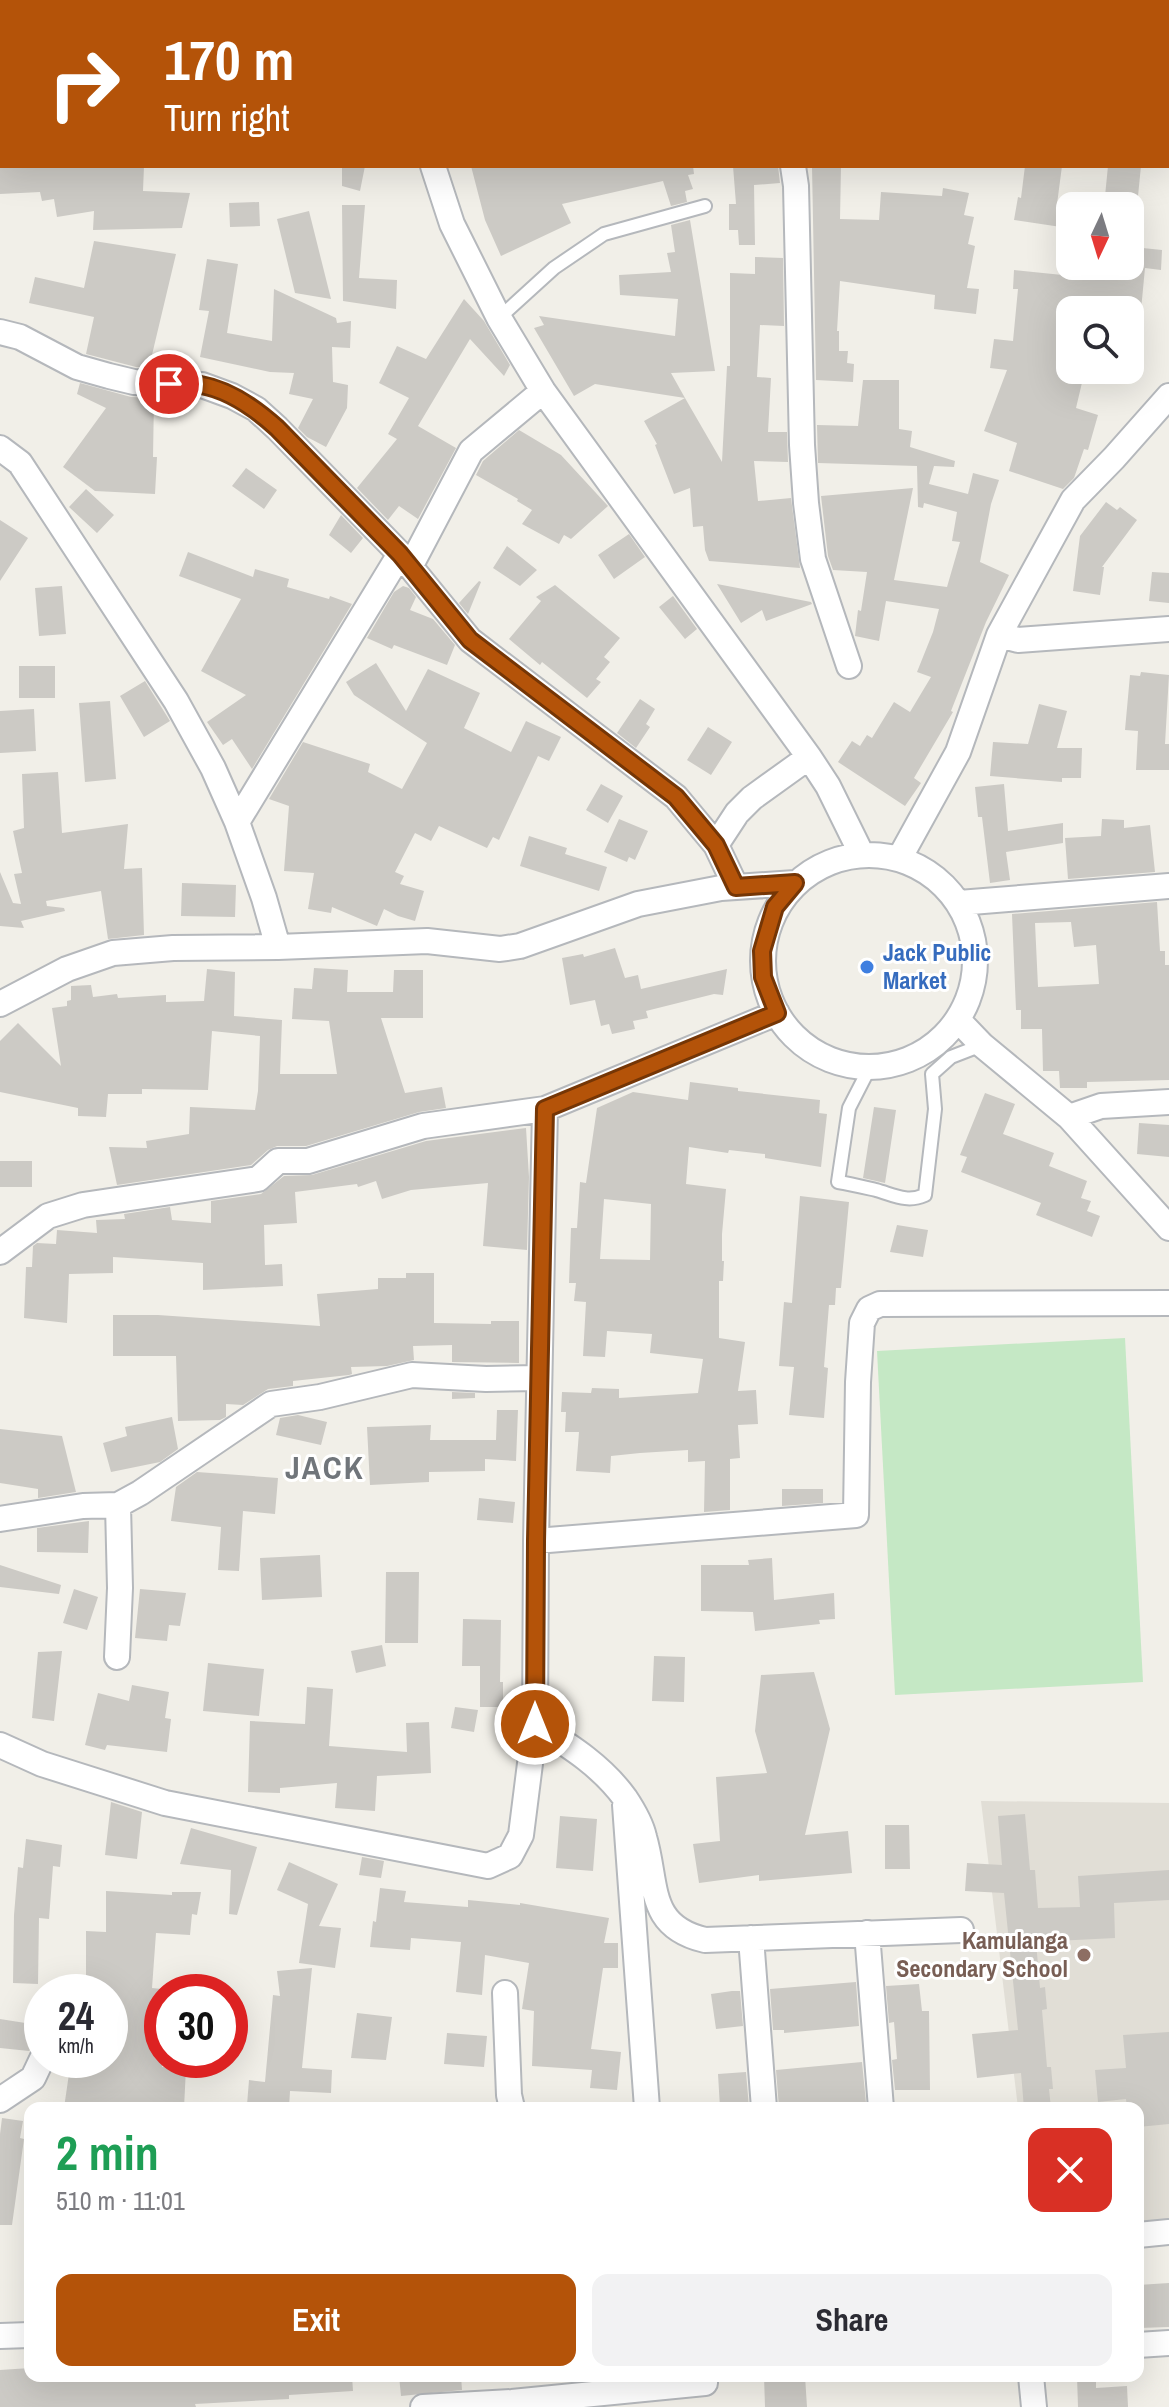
<!DOCTYPE html>
<meta charset="utf-8">
<style>
:root{--surface:#fff;--page:#f2f2f3;--text:#2b2b33;--muted:#7c7c81;--accent:#b45309}
body{margin:0;font-family:"Archivo Narrow",sans-serif;background:var(--page);color:var(--text);height:100vh;display:flex;flex-direction:column;font-size:30px;white-space:nowrap}
*{box-sizing:border-box;margin:0}
p{font-size:26px;color:var(--muted)}
.icon{flex:none;width:44px;height:44px;fill:none;stroke:currentColor;stroke-width:2;stroke-linecap:round;stroke-linejoin:round}
.map{position:relative;flex:1;overflow:hidden}
.side{position:absolute;left:24px;top:2102px;width:1120px;height:280px;display:flex;flex-direction:column;background:var(--surface);border-radius:16px;box-shadow:0 8px 32px #0002}
.side>*{flex:none}
.guide{position:absolute;left:0px;top:0px;width:1170px;height:168px;box-shadow:0 8px 32px #0002;background:#b45309;color:#fff;overflow:hidden}
.needle{width:52px;rotate:184deg}
.tools{position:absolute;left:1056px;top:192px;display:grid;gap:16px}
.tools a{display:grid;place-items:center;width:88px;height:88px;border-radius:16px;background:var(--surface);box-shadow:0 8px 32px #0002;font-size:40px}
.speed{position:absolute;left:24px;top:1974px;display:flex;gap:16px;font-size:40px;font-weight:700;text-align:center}
.speed>*{display:grid;place-content:center;width:104px;height:104px;border-radius:50%;background:var(--surface);box-shadow:0 8px 32px #0002;line-height:1}
.speed small{font-size:20px;font-weight:400}
.speed .limit{border:12px solid #d22;background:#fff;color:#111}
.pin{position:absolute;display:grid;place-items:center;width:68px;height:68px;color:#fff;margin:-34px;border:4px solid #fff;border-radius:50%;box-shadow:0 2px 8px #0007}
.me{position:absolute;width:88px;margin:-44px;rotate:0deg;stroke-linejoin:round;filter:drop-shadow(0 0 6px #0008)}
.turn{display:flex;align-items:center;gap:28px;height:168px;padding:0 32px;font-size:36px}
.turn .icon{width:104px;height:104px;stroke-width:2.5}
.turn b{display:block;font-size:56px;line-height:68px}
.round{display:grid;place-items:center;flex:none;width:84px;height:84px;border-radius:16px;background:var(--page)}
.overview{display:flex;align-items:center;justify-content:space-between;height:136px;padding:0 32px}
h1{font-size:48px;font-weight:800;line-height:60px;color:#1e9e55}
.primary-button{display:flex;gap:16px;margin-top:auto;padding:16px 32px}
.primary-button a{flex:1;height:92px;border-radius:16px;background:var(--accent);color:#fff;font-size:32px;font-weight:800;line-height:92px;text-align:center}
.primary-button a+a{background:var(--page);color:var(--text)}
.map>svg:first-child{display:block}
.education{fill:#e1ded6}
.green{fill:#c5e8c5}
.building{fill:#cccac5;fill-rule:evenodd}
.lines{fill:none;stroke-linecap:round;stroke-linejoin:round}
.lane-casing{stroke:#b5b8bc;stroke-width:16}
.street-casing{stroke:#b5b8bc;stroke-width:28}
.lane{stroke:#fff;stroke-width:12}
.street{stroke:#fff;stroke-width:24}
.route-casing{stroke:#753606;stroke-width:20}
.route{stroke:#b45309;stroke-width:14}
.shop-dot{fill:#3f7fe0;stroke:#fff;stroke-width:3}
.education-dot{fill:#8d6e63;stroke:#fff;stroke-width:3}
.labels{text-anchor:middle;stroke-width:6;stroke-linejoin:round;paint-order:stroke}
.shop-label{font-size:24px;font-weight:bold;fill:#366cbe;stroke:#fff;text-anchor:start}
.education-label{font-size:24px;font-weight:bold;fill:#785e54;stroke:#fff;text-anchor:end}
.district-label{font-size:32px;font-weight:bold;letter-spacing:2px;fill:#70757a;stroke:#fff}
</style>
<div class="map">
<svg width="1169" height="2407" viewBox="0 0 1169 2407">
<rect width="100%" height="100%" fill="#f1efe8"/>
<path class="education" d="M981,1801L1169,1803V2226L1138,2228V2108H1018Z"/>
<path class="green" d="M1125,1338L1143,1682L895,1695L877,1351Z"/>
<path class="building" d="M0,166H144L143,191L190,193L182,228L93,230L94,211L57,217L54,199L42,201L40,192L0,194Z
M342,166H365L360,191L342,186Z
M471,166H693L694,174L688,175L693,189L685,191L687,202L671,206L663,181L562,204L571,223L501,256L485,220Z
M733,166H778L780,183L754,185L755,245H739L738,230H729V204H736Z
M812,166H841L840,219L879,220L881,192L942,196L943,188L969,193L964,215L974,217L968,244L975,246L967,288L979,289L976,314L934,309L935,295L840,281L837,331H839V351H848L847,363L854,364L853,382L816,380Z
M1025,166H1062L1057,204L1064,205L1061,227L1014,220L1018,197L1021,198Z
M1108,166H1141L1137,206H1104Z
M259,202L260,226L230,227L229,203Z
M342,205H365L359,278L397,280L396,309L343,301Z
M309,211L331,299L295,293L277,219Z
M690,220L715,371L671,373L685,398L595,384L574,396L534,328L544,325L539,316L675,336L678,299L620,295L619,275L671,272L667,253L675,252L671,225Z
M94,241L176,254L151,359L157,360L156,368L136,367L86,354L94,317L29,303L35,277L84,288Z
M1133,247L1162,250L1161,270L1145,268L1141,310H1070V370H1085L1076,408L1098,415L1088,450L1084,449L1074,478L1063,489L1009,471L1017,443L984,431L1007,370L990,368L994,339L1013,341L1018,289H1013L1014,270L1082,277L1085,266H1131Z
M755,257L783,258L784,326L760,325L757,377L771,378L768,432H787L788,462L754,461L758,501L791,498L800,568L709,561L705,550L703,526L693,527L690,488L674,494L655,445L657,444L644,421L685,398L722,462L727,366H730V273L755,274Z
M207,259L238,264L227,333L272,341L274,289L336,318L337,323L351,321L350,348L332,347L333,382L348,385L347,408L326,447L307,437L298,428L313,399L289,394L294,373L270,372L200,357L209,311L199,310Z
M464,299L484,321L510,365L504,376L470,339L418,426L456,448L418,519L399,506L388,520L357,488L397,439L388,434L409,398L379,383L397,346L426,359Z
M863,380H899V429L912,431L910,447L955,461L954,467L934,466L929,484L968,494L973,473L999,480L991,504L980,562L1009,575L986,622L951,711L953,712L914,778L921,783L905,806L838,762L852,741L860,746L867,735L872,738L894,702L910,712L931,677L917,672L933,632L939,609L886,601L879,641L855,636L858,610L861,611L867,572L833,570L828,556L821,496L913,488L894,580L947,587L960,542L952,541L957,512L924,503L923,508L918,507L917,466L818,463L817,425L858,426Z
M80,383L131,397L154,398L153,457H157L155,494L95,491L63,467L106,408L77,394Z
M519,430L561,455L608,506L571,539L564,535L559,544L522,524L532,510L517,501L518,499L476,475L483,461Z
M246,468L277,490L264,509L232,486Z
M86,489L114,515L97,533L69,507Z
M1106,502L1117,510L1120,507L1137,520L1102,567H1104L1100,595L1073,591L1080,536Z
M341,515L363,538L351,553L329,535Z
M0,520L28,538L0,581Z
M629,534L645,557L614,579L598,555Z
M507,546L537,570L520,586L493,568Z
M188,552L253,577L255,569L289,579L287,587L329,599L330,596L352,604L252,769L232,739L223,745L207,722L246,695L201,671L241,599L179,576Z
M1152,572L1169,573V603L1149,601Z
M479,581L481,582L468,614L459,603Z
M717,584L811,602L812,604L766,621L762,610L741,623Z
M555,585L620,638L604,657L610,662L596,679L601,682L587,698L542,662L540,665L509,639L541,601L536,597Z
M62,586L66,634L39,636L35,588Z
M403,586L409,588L416,597L410,610L433,619L455,645L447,665L394,645L392,649L367,638L394,592Z
M673,596L697,629L685,639L659,607Z
M376,663L406,711L428,669L480,693L464,728L511,752L526,721L561,737L549,761L538,756L499,840L493,837L487,848L439,826L431,841L415,833L395,872L404,876L400,884L424,891L415,921L398,916L384,909L377,926L332,907L331,913L308,909L314,873L284,871L289,806L269,799L303,742L370,764L368,772L402,789L427,743L354,695L346,682Z
M19,666H55V698H19Z
M1141,672L1169,675L1165,744H1169V770H1136L1138,731L1125,730L1130,675L1140,676Z
M145,681L170,721L144,737L120,696Z
M640,699L655,709L646,724L650,727L636,748L617,733Z
M110,701L116,779L85,782L79,703Z
M1039,704L1067,711L1057,748H1082L1081,778H1062V782L990,776L993,742L1028,744Z
M34,709L36,751L0,753V711Z
M708,727L732,742L711,775L687,760Z
M58,772L62,833L128,824L124,869L142,868L144,935L108,939L101,891L46,901L47,906L64,908L65,911L21,921L24,928L0,926V872L13,903L21,904L14,874L22,873L13,831L24,828L22,774Z
M601,784L623,796L608,823L586,810Z
M1004,784L1008,831L1063,823V843L1006,852L1010,880L990,883L982,817H978L975,787Z
M619,819L648,831L635,860L629,857L627,862L604,852Z
M1102,819L1124,820V828L1150,825L1155,872L1068,879L1065,838L1101,836Z
M529,836L567,848L565,854L607,867L599,891L520,866Z
M182,883L236,885L235,917L181,916Z
M1157,902L1160,951H1165V965H1169V1080L1087,1082V1088H1060L1059,1071H1043L1042,1029H1021V1010H1016L1012,914ZM1071,922L1074,947L1096,945L1099,984L1038,987L1035,923Z
M615,948L625,978L638,975L641,989L727,969L723,995L714,994L646,1011L648,1018L633,1021L635,1029L612,1034L609,1024L601,1026L595,1000L570,1005L562,958L583,954L584,957Z
M314,968L348,970L347,992H393L394,970H423V1018H381L405,1093L442,1087L446,1108L419,1112L306,1146H277L268,1150L251,1165L117,1185L109,1147L147,1148L146,1141L189,1134L190,1107L255,1110L258,1091L260,1036L212,1031L208,1090L142,1089V1094H108L106,1117L78,1116V1108L0,1092V1041L18,1023L61,1066L52,1008L67,1006V1001L71,1000V986L91,985L93,997L117,994L118,998L166,995V1002L204,1001L207,969L235,972L234,1016L282,1020L280,1074H337L329,1021L292,1019L294,988L312,989Z
M690,1082L738,1088V1091L820,1100L819,1113L827,1114L821,1167L765,1158V1154L729,1150L728,1153L689,1147L686,1184L726,1189L722,1234V1261H724L723,1281H719V1338L745,1342L738,1391L756,1390L758,1424L738,1425L740,1458L730,1459V1510L704,1512L705,1461L688,1462V1450L640,1453L611,1456L610,1473L576,1471L579,1432H565L566,1412H561L562,1392L591,1393L592,1388L619,1389V1398L698,1393L703,1359L650,1353L652,1334L607,1331L605,1357L583,1356L586,1302L574,1301L576,1283H569L571,1228H577L580,1182L586,1183L597,1108L633,1092L688,1100ZM604,1199L651,1204L650,1260L600,1259Z
M985,1093L1015,1104L1003,1134L1054,1153L1049,1166L1087,1181L1081,1198L1091,1201L1087,1211L1100,1216L1092,1237L1036,1215L1041,1203L961,1172L967,1157L960,1155Z
M874,1107L896,1110L885,1183L863,1178Z
M1139,1123L1169,1125V1157L1137,1154Z
M526,1128L529,1177L527,1250L483,1246L488,1183L411,1190L382,1199L376,1181L358,1187L357,1184L295,1192L297,1223L264,1225L265,1265L282,1264L283,1286L203,1290V1263L113,1257V1273L69,1274L67,1323L24,1318L26,1267H32L33,1246L37,1243L56,1244L57,1230L97,1233L96,1220L125,1219L124,1214L170,1207L172,1220L211,1223V1201L261,1194L284,1176L312,1175L426,1141Z
M0,1161H32V1187H0Z
M800,1196L849,1202L841,1288H836L835,1305H829L824,1367L828,1368L824,1418L789,1415L794,1367L779,1366L784,1302L792,1303Z
M897,1225L928,1230L923,1257L890,1252Z
M406,1273H434V1323L491,1324V1321H519V1363L452,1362V1345L413,1346L414,1360L387,1366L351,1367L352,1374L349,1375L293,1381V1386L268,1389L243,1405L226,1404V1417L220,1420L178,1421L176,1356H113V1315H158L320,1326L317,1294L378,1289V1278H406Z
M452,1392L475,1393V1398L452,1399Z
M497,1410H518L516,1461L485,1459V1471L429,1472V1482L370,1485L367,1427L431,1425L430,1440H496Z
M298,1415L327,1422L321,1445L276,1435L280,1418Z
M172,1417L178,1449L160,1462L111,1472L103,1443L127,1436L125,1427Z
M0,1429L62,1436L76,1492L38,1498V1489L0,1483Z
M197,1472L278,1478L275,1514L243,1511L239,1571L218,1570L221,1527L171,1521L176,1487Z
M782,1489H823V1503L782,1506Z
M479,1498L515,1502L513,1523L477,1520Z
M89,1521L88,1553L37,1552V1528Z
M320,1555L322,1597L262,1600L260,1558Z
M772,1558L774,1600L834,1593L835,1619L819,1620L820,1624L755,1631L753,1612L701,1611V1565H749L748,1560Z
M0,1565L61,1585L59,1594L0,1587Z
M386,1572H419L418,1643H385Z
M74,1589L98,1597L87,1630L63,1623Z
M140,1589L186,1593L180,1626L169,1625L167,1641L135,1638Z
M463,1619L501,1620L500,1682H503V1707H480V1666H462Z
M382,1645L386,1666L356,1673L351,1651Z
M62,1651L54,1721L32,1718L38,1652Z
M654,1656L685,1657L684,1702L652,1701Z
M208,1663L264,1669L259,1716L203,1711Z
M814,1672L830,1729L805,1835L848,1831L852,1873L759,1881V1875L699,1883L693,1844L720,1841L716,1777L767,1773L755,1731L761,1675Z
M132,1685L169,1692L165,1718L171,1719L167,1752L107,1745L105,1750L85,1745L98,1693L129,1701Z
M307,1687L333,1689L329,1746L407,1752L406,1723L429,1722L431,1773L377,1776L375,1811L335,1808L337,1783L280,1788V1793L248,1792L250,1721L305,1724Z
M455,1707L478,1710L474,1732L451,1728Z
M111,1802L142,1812L137,1859L105,1855Z
M1025,1814L1030,1870H1035L1038,1908L1080,1907L1078,1876L1169,1870V1900L1114,1903L1115,1938L1036,1942L1040,1988L1045,1987L1047,2009L1042,2010L1047,2067H1051L1053,2089H1049L1051,2108H1024L1021,2073L977,2078L972,2034L1018,2030L1004,1893L965,1891L967,1863L1002,1865L998,1816Z
M560,1816L597,1819L593,1871L556,1868Z
M885,1825H909L910,1869H885Z
M191,1828L257,1847L237,1915L229,1914L231,1870L180,1864Z
M26,1839L62,1845L60,1867L53,1866L49,1919L39,1918L38,1984L13,1983L14,1915L18,1867L23,1868Z
M362,1857L384,1861L381,1878L359,1875Z
M289,1862L338,1884L319,1926L341,1928L335,1968L299,1963L308,1904L277,1890Z
M380,1888L406,1891L404,1902L468,1907V1900L520,1905V1903L609,1918L604,1943H618V1968H603L591,2049L621,2052L617,2090L590,2088L592,2070L532,2066L534,2011L522,2009L529,1963L485,1955L482,1995L456,1992L461,1942L411,1938L410,1950L370,1947L373,1921L376,1922Z
M106,1891L172,1895V1892H201L197,1915L192,1914L190,1935L156,1933L152,1988L162,1989V2067L186,2068L184,2108H64L71,2060H110V1992H86V1931L106,1932Z
M312,1968L302,2068L332,2070L331,2093L290,2091L289,2108L247,2105L249,2080L265,2082L273,1995L280,1996L277,1971Z
M856,1982L859,2026L784,2033V2030H773L770,1989Z
M919,1984L922,2011H929L930,2090H895L892,2060L897,2059L894,2022L889,2023L886,1986Z
M732,1991H740L743,2026L716,2029L711,1994Z
M357,2013L392,2017L386,2060L351,2058Z
M0,2019L38,2025L34,2046L29,2051L0,2048Z
M1169,2032V2124L1138,2127V2108H1127L1126,2099L1098,2102L1095,2070L1126,2068L1123,2035Z
M447,2033L487,2036L484,2067L444,2064Z
M862,2062L866,2103L779,2108L776,2070Z
M746,2072L749,2108H720L718,2074Z
M2,2118L23,2121L20,2138L24,2139L12,2225H0V2134Z
M1169,2283V2327L1139,2328L1138,2285Z
M30,2368V2376H352L353,2391L289,2395V2399L195,2404L196,2407H0V2370Z
M399,2376H461L462,2390L401,2396Z
M764,2376H805L807,2407H765Z
M1077,2376H1096V2388L1127,2386L1128,2407H1078Z"/>
<g class="lines">
<defs>
<path id="lane" d="M499,318L554,268L604,234L705,206
M870,1067L849,1108L838,1182C851,1184 863,1187 876,1190C894,1195 907,1203 925,1195L935,1109L932,1074L951,1057L982,1045"/>
<path id="street" d="M390,0L391,2
M770,0V2
M433,166L452,224L499,318L543,391L809,757L828,786L862,855
M793,166L796,186L802,445L806,503L813,559L849,666
M0,332L20,337L77,367L109,376L134,382L202,385L232,396L256,409L277,428L400,554L470,640L676,797L716,845L736,887
M0,448L20,463L176,701L213,768L237,822L264,898L278,947
M410,567L471,451L543,391
M999,635L1018,640L1169,629
M237,822L400,554
M716,845L737,813L752,798L809,757
M763 961a106 106 0 1 1 212 0a106 106 0 1 1-212 0Z
M899,859L958,752L999,635L1073,500L1114,458L1169,396
M959,903L1169,886
M0,1004L67,969L113,953L173,948L278,947L427,941L500,949L520,946L638,904L721,888L795,883
M958,1020L982,1045L1069,1117L1169,1228
M1069,1117L1101,1106L1169,1102
M0,1252L48,1216L83,1205L258,1179L278,1161H308L423,1126L545,1109
M0,1519L83,1506L118,1505
M536,1541L856,1515L858,1382L862,1323L869,1309L880,1304L1169,1303
M117,1657L120,1588L118,1505L140,1493L271,1404L320,1397L412,1375L486,1379L539,1378
M535,1724C568,1745 601,1765 625,1798C633,1810 641,1823 644,1837C658,1884 646,1926 705,1940L961,1930
M0,1745L42,1764L165,1803L488,1866L510,1856L521,1835L535,1724L536,1541L545,1109L777,1013
M625,1805L647,2108
M867,1933L881,2108
M751,1938L764,2108
M505,1993L509,2095L512,2108
M0,2100L33,2078L42,2059
M1138,2235L1169,2232
M0,2336L30,2335
M1138,2345L1169,2343
M1031,2376L1034,2407
M423,2407L512,2402L705,2383"/>
</defs>
<use href="#lane" class="lane-casing"/>
<use href="#street" class="street-casing"/>
<use href="#lane" class="lane"/>
<use href="#street" class="street"/>
</g>
<g class="lines">
<defs>
<path id="route" d="M169,384C179,384 191,383 201,385C230,390 256,409 277,428L400,554L470,640L676,797L716,845L736,887L795,883L775,907L762,951L763,977L777,1013L545,1109L536,1541L535,1724"/>
</defs>
<use href="#route" class="route-casing"/>
<use href="#route" class="route"/>
</g>
<circle class="shop-dot" cx="867" cy="967" r="8"/>
<circle class="education-dot" cx="1084" cy="1955" r="8"/>
<g class="labels">
<g class="shop-label">
<text x="883" y="961">Jack Public<tspan x="883" dy="28">Market</tspan></text>
</g>
<g class="education-label">
<text x="1068" y="1949">Kamulanga<tspan x="1068" dy="28">Secondary School</tspan></text>
</g>
<g class="district-label">
<text x="325" y="1479">JACK</text>
</g>
</g>
</svg>
<div class="tools">
<a><svg class="needle" viewBox="-14 -14 28 28"><path d="M0-13l5 13h-10z" fill="#e53935"/><path d="M0 13l5-13h-10z" fill="#7c7c81"/></svg></a>
<a><svg class="icon" aria-label="search" viewBox="0 0 24 24"><circle cx="10" cy="10" r="6"/><path d="M15 15l6 6"/></svg></a>
</div>
<div class="speed"><div>24<small>km/h</small></div><div class="limit">30</div></div>
<div class="pin" style="left:169px;top:384px;background:#d93025"><svg class="icon" aria-label="arrive" viewBox="0 0 24 24"><path d="M6 21V4h12l-3 4 3 4H6"/></svg></div>
<svg class="me" style="left:535px;top:1724px" viewBox="-20 -20 40 40"><circle r="17" fill="#b45309" stroke="#fff" stroke-width="3"/><path d="M0-11L8 9 0 5-8 9z" fill="#fff"/></svg>
<div class="guide">
<div class="turn"><svg class="icon" aria-label="right" viewBox="0 0 24 24"><path d="M7 20v-9h11M14 6l5 5-5 5"/></svg><div><b>170 m</b>Turn right</div></div>
</div>
<section class="side">
<div class="overview"><div><h1>2 min</h1><p>510 m · 11:01</p></div><a class="round" style="background:#d93025;color:#fff"><svg class="icon" aria-label="close" viewBox="0 0 24 24"><path d="M6 6l12 12M18 6L6 18"/></svg></a></div>
<div class="primary-button"><a>Exit</a><a>Share</a></div>
</section>
</div>
